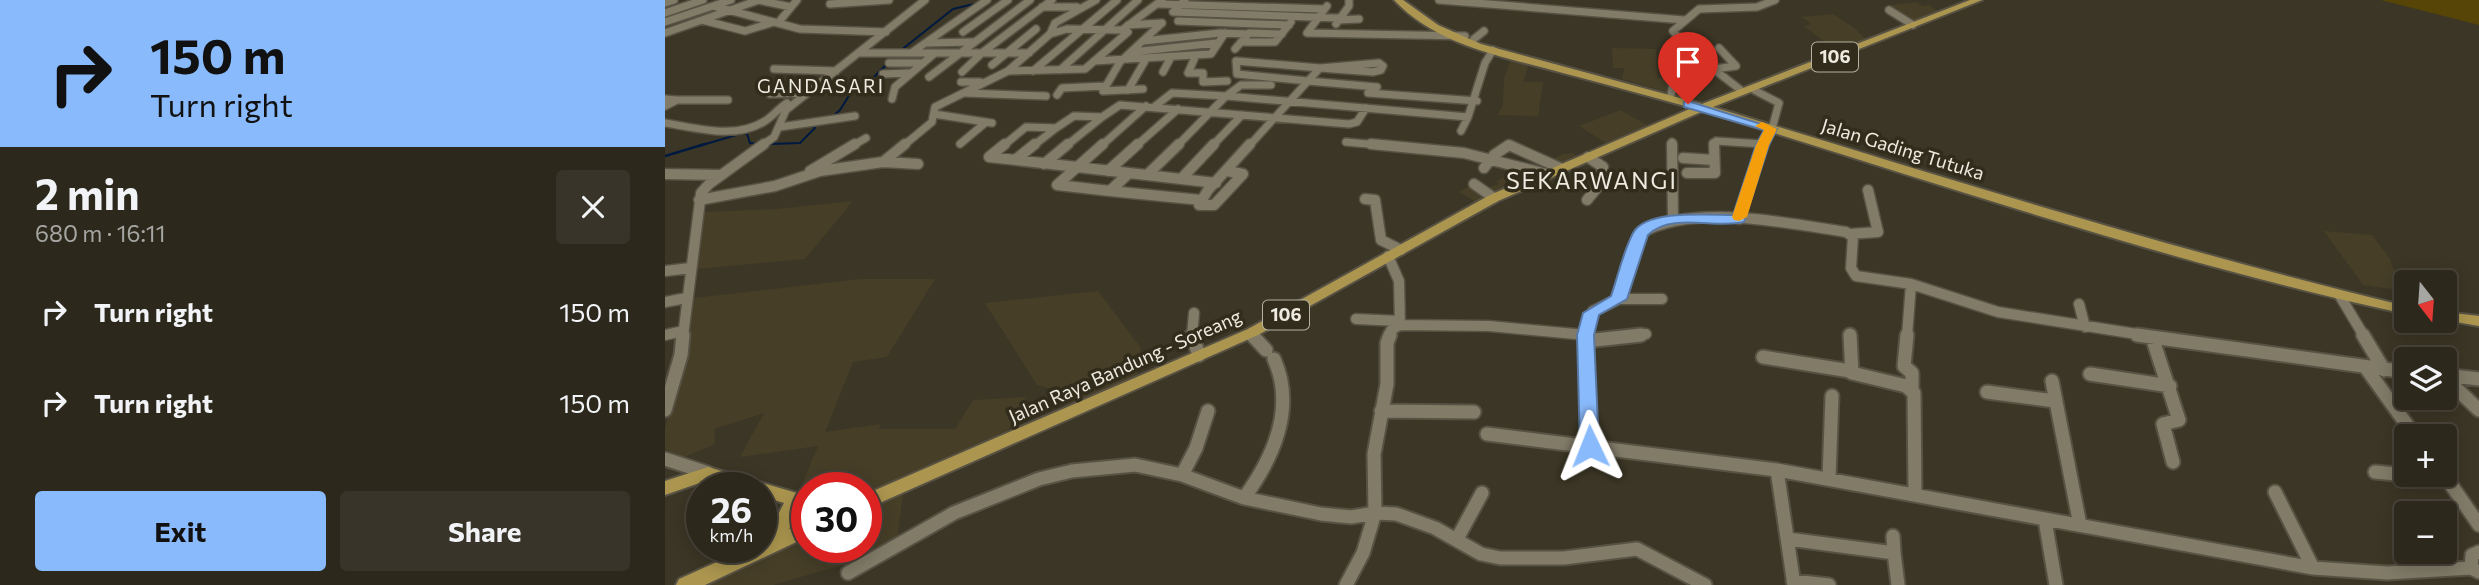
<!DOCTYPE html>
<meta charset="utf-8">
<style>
:root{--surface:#2c281c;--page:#383429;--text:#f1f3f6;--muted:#a6a6a3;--line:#48443b;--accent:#89bafc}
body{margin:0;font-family:Commissioner,sans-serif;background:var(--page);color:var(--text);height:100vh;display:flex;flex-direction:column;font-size:26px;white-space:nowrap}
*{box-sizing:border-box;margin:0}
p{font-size:23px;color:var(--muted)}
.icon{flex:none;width:38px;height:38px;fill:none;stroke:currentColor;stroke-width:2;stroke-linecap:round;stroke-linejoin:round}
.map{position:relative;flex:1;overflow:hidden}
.sheet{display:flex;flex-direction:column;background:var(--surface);width:665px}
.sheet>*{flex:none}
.top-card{background:#89bafc;color:#111;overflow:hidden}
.needle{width:46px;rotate:163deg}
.buttons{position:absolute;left:1729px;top:270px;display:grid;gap:14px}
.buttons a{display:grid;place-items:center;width:63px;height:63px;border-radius:7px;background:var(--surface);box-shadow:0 4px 18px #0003,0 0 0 2px var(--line);font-size:35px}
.speed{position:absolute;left:21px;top:472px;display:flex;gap:14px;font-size:35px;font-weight:700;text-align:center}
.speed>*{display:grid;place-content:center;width:91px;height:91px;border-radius:50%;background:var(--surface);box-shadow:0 4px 18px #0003,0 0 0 2px var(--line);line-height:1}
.speed small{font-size:18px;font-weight:400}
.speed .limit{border:10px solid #d22;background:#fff;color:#111}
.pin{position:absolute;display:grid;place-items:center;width:60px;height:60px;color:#fff;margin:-72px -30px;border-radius:50% 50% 50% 0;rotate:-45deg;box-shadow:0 0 7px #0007}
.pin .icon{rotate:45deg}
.me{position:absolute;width:77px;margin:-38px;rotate:358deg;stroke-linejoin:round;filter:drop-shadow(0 0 5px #0008)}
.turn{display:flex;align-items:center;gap:24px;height:147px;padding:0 35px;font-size:32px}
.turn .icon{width:91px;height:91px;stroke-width:2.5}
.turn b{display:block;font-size:49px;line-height:60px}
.round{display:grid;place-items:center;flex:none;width:74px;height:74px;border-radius:7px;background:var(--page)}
.summary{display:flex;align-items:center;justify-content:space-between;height:119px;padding:0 35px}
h1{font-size:42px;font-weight:700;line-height:52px}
.cta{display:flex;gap:14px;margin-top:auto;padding:14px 35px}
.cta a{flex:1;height:80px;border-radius:7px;background:var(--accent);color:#111;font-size:28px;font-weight:700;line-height:80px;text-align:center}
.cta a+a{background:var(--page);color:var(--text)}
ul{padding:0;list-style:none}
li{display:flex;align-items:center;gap:21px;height:91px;padding:0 35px}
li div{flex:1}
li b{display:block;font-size:26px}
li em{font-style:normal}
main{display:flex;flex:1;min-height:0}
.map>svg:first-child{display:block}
.built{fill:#463e27}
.green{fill:#564507}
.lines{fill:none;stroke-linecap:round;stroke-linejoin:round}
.stream-far1{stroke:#001940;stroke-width:2}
.stream{stroke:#001940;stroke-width:2.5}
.minor-far2-casing{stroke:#575244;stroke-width:10}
.minor-far1-casing{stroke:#575244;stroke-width:13}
.minor-casing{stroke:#575244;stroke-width:17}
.major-casing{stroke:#575244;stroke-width:4}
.minor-far2{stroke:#817b68;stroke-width:7}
.minor-far1{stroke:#817b68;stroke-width:10}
.minor{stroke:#817b68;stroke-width:13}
.major{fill:#ac964f;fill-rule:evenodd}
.route{fill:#89bafc;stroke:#5979a4;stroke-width:2}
.slow{fill:#f59e0b}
.labels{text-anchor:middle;stroke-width:7;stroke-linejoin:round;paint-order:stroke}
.shield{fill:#312c1b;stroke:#b5b1a4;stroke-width:2}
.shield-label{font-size:18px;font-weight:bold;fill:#edeadf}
.far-quarter-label{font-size:19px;letter-spacing:2px;fill:#edeadf;stroke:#312c1b}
.street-label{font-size:19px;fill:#edeadf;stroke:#312c1b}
.quarter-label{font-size:23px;letter-spacing:2px;fill:#edeadf;stroke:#312c1b}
</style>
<main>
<section class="sheet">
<div class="top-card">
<div class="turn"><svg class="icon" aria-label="right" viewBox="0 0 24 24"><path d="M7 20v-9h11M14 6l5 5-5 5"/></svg><div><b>150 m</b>Turn right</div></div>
</div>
<div class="summary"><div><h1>2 min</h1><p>680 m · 16:11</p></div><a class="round"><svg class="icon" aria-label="close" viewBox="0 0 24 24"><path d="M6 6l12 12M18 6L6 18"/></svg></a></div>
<ul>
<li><svg class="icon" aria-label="right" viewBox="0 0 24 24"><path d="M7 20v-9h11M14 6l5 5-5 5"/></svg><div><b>Turn right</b></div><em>150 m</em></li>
<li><svg class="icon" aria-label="right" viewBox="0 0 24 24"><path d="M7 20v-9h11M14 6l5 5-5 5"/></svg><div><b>Turn right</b></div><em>150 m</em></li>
</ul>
<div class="cta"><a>Exit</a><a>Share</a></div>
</section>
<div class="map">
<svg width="1814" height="585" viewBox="0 0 1814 585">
<rect width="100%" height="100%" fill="#3b3625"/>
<path class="built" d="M1252,2L1257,6L1264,5L1274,12L1245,23L1220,6Z
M1168,14L1188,27L1203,41L1174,53L1139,26L1147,24L1136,17Z
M947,48L991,49L992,78L1009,79L1013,95L957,79L959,68H948Z
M846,59L864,64L858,82H878L873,116L833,115L838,105L839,79Z
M955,110L984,126L941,143L914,126Z
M908,153L912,156L811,202L794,192L807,184L816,190L834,184L832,181L847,173L851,174L856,168L877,167L897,154Z
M188,201L140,259L32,269L36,212L112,209Z
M1659,231L1707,235L1726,260L1727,267L1741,284V291L1698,285Z
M195,279H270L222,357L188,362L160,432L216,424L214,429H290L308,400L361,397L341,434L201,495V488H142V493L134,491L153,446L75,457L99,413L49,429L50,444L17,458L0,449V429L28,298Z
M433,291L476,348L472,376L399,406L392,390L372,385L320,303Z
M238,494L232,540L198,559L108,585H36L142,534V548H201V509Z"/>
<path class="green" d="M1716,0H1814V25Z"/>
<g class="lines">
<path class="stream-far1" d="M235,51L288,9L313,3
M167,117L175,110L185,94L206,80L230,56
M104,144L135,143L150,128L145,124
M34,146L78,133L82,134L85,143L94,144"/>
<path class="stream" d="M0,156L40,144"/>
<defs>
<path id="minor-far2" d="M93,0L126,7
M520,0L508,12L674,18
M774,0L1019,20
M0,3L9,0
M165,4L224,0
M493,4L659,9
M48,6L135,29L221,32
M662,6L642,33L800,36
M377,7H412
M1224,10L1248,25
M0,13L38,0
M37,20L80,31L109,22
M673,20L694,19
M513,21L624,25
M0,22L66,0
M113,23L132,0
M671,24L684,6V0
M463,25L497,23
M298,32L343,0
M0,33L94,0
M385,34L402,29L457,30L497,0
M809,39L819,31
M478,41L555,33L582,34
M576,42H610L626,22
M262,43L308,42
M570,49L584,33L617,34
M467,52L551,43
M195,53H364
M246,53L322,0
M531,55L523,73H538V82L562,81
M429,61L546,54L560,33
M224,63H257
M714,63L718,66L716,70L708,72L655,68Z
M327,65L371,29
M109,69L171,71
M1049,69L1071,66L1054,48
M395,70L473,0
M343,71L420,69L463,32L457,30
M368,71L452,0
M297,72L318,52L387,0
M498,72L506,57
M218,74L244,73
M264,77L365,0
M643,81L712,87
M643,81L572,74L571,61L655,68
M643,81L655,68
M296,82H315
M606,85H576L561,96L803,117L820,63L828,50
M478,89L438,91L455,62L497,23
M463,90L481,59
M1089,90L1114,103L1108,125
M1077,91L1024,50L1008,31L1034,9L1092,7L1110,0
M300,93L381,96
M703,93L812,101
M105,94L142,93
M392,95L397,88L440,86
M1006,95L1008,83
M0,99L12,100L0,106
M227,99L230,87L270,53
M12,100H63
M489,107L507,93L561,96
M269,114L327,123
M0,123C32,128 70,140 100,121C108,116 114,108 122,103
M115,127L190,116
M796,131L803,117
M681,142L724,146
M295,144L320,123
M96,146L109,137L121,110L260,0
M187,146L201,138
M238,146L267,122L270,107L343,71L385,34L390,23L431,0
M338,146L361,127L391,128L409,116L437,117L455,105L684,124L692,122L701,108
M368,146L391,128
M401,146L437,117
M436,146L481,106
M471,146L513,109
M512,146L561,96
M547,146L577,115
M584,146L643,81
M842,146H846
M1007,146V142
M1049,146L1051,141L1098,144
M1097,146L1106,129"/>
<path id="minor-far1" d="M340,144L324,157L464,173
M438,144L392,185L445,191
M706,144L799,153L882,174
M1007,144L1008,219
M1018,158L1049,160
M350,160L370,144
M218,162L253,164
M379,164L403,144
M819,168L829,155L844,145L895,168
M145,171L190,144
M443,171L473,144
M562,171L578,174L549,205H534L543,190L585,144
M1022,173H1050L1049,144
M0,174L55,175
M482,175L514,144
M516,179L549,144
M809,184L829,198
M700,199L710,200L716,240L736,250
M34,200L110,186L155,171L218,162L240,144
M536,200L445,191L464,173L551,183
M922,200L931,189L938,167L923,157
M1074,219L1098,144
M1185,234L1213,232L1203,190
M723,256L734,281L735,325L824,326L921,335L928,311L954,299L976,233C1030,203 1122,223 1181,232L1188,237L1186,268L1191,276L1246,284L1333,312L1484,336
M0,271L25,268
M1675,296L1699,336
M954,299H997
M0,302L21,298
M1414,304L1420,327
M691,319L735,321
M586,333L589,336
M0,335L18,331
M18,336L36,193L44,184L99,144
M527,336L529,313
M724,336L726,330L735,325
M961,336L981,334
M1242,336L1246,284"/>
<path id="minor" d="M527,335L534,355
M587,335L601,350
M917,335H921
M921,335L925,446
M1185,335L1187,373L1241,386L1249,393L1250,494
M1242,335L1239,366L1247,373V391
M1472,335L1741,372
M1698,335L1719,370
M1487,337L1514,420L1498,424L1508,462
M921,341L976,335
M1098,357L1185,371
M1701,368L1750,436
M1425,374L1505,386
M1780,375L1814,379
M1780,378L1814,410
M1387,381L1415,525
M1322,392L1390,401
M0,410L16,355L18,335
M716,411L809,412
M822,434L1112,470L1648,568L1722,573L1806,568L1814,572
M0,459L43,473
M1112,470L1129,585
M1710,472L1732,474L1743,479L1784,481
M517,475L531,448L543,411
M1780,476L1814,525
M1164,478L1167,396
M1610,492L1648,568
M579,498C609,457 631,408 609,359
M1380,520L1391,585
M1228,536L1229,553
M792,539L817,493
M1123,539L1229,553L1233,585
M1806,568L1807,555L1814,552
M183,573L289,513L374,479L407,471L470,465L517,475L579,498L656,514L686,517L710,513L731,514L770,528L816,554L835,558H899L972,549L1040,585
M1128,581L1164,585
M681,585L698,553L710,513L709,454L722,384V343L725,335"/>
<path id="major" d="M729,0H738L773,25L816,44L1037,104L1305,0H1317L1048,107C1279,177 1507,250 1741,306V314C1503,263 1271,182 1038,111L833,201L593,335L201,509V494L583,329L825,195L1027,108C984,96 941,84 898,73C840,57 772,46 729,0Z
M1780,312L1814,316V326L1779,320Z
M43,467L142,496V510L134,508L124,529L142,522V537L40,585H11L14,579L83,548H96V542L100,540L119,503L96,496V488H72L43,480L0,495V481Z"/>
</defs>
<use href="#minor-far2" class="minor-far2-casing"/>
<use href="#minor-far1" class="minor-far1-casing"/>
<use href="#minor" class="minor-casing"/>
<use href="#major" class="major-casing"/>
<use href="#minor-far2" class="minor-far2"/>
<use href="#minor-far1" class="minor-far1"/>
<use href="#minor" class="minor"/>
<use href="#major" class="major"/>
</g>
<path class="route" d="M1023,101L1112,129L1104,145L1079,222C1050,229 1006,212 983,235L962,299L934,315L929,335L934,446L932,451H918L915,446L912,335L918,313L946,296C953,276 958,252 968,233C981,209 1044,215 1068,215L1091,145L1099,130L1019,107V102Z"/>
<path class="slow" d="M1097,122L1112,129L1104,145L1082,217L1074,221L1069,220L1067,217L1091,145L1099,130L1090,126Z"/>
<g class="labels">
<g class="shield">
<rect x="1147" y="42.5" width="46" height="29" rx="5"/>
<rect x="598" y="300.5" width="46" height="29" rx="5"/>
</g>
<g class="shield-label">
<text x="1170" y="63">106</text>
<text x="621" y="321">106</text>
</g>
<g class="far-quarter-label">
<text x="156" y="93">GANDASARI</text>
</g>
<g class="street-label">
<text transform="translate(1238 149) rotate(17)" y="7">Jalan Gading Tutuka</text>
<text transform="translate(460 366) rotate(-24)" y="7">Jalan Raya Bandung - Soreang</text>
</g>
<g class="quarter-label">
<text x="927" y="189">SEKARWANGI</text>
</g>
</g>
</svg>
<div class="buttons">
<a><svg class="needle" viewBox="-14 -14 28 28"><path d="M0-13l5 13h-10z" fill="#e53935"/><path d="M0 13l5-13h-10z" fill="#a6a6a3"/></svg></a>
<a><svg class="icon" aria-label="layers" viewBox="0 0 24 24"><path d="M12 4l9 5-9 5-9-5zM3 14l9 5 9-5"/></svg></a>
<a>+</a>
<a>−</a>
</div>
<div class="speed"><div>26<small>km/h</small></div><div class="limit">30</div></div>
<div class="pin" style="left:1023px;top:104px;background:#d93025"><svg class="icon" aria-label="arrive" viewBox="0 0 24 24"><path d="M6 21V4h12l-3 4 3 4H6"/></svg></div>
<svg class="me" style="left:925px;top:446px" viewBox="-20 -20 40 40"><path d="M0-17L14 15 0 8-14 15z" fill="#89bafc" stroke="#fff" stroke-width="4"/></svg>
</div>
</main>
